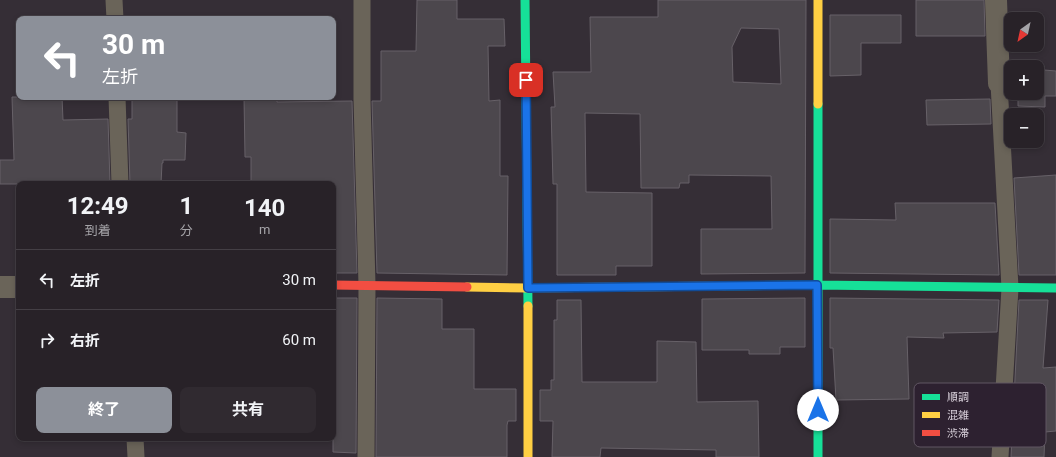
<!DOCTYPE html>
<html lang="ja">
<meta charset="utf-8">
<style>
:root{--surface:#282228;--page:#302a30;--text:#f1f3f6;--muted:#a5a4a8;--line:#443f45;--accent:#8c9099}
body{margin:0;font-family:Roboto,"Noto Sans JP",sans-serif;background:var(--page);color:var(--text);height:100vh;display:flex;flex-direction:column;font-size:15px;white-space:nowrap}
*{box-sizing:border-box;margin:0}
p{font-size:13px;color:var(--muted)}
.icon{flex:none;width:22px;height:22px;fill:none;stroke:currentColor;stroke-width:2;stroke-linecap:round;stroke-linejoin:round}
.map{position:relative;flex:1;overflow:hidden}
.side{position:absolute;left:16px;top:181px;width:320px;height:260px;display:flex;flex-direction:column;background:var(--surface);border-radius:8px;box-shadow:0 2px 6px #0003,0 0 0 1px var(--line)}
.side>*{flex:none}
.top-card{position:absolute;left:16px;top:16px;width:320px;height:84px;border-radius:8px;box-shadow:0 2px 6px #0003,0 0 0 1px var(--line);background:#8c9099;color:#fff;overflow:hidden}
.needle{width:26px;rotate:213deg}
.buttons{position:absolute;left:1004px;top:12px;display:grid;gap:8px}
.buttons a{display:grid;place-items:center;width:40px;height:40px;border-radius:8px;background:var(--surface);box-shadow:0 2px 6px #0003,0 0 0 1px var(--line);font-size:20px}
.pin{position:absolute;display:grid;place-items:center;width:34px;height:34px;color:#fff;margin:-17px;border-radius:8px;box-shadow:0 2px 6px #0006}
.me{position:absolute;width:44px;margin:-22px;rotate:0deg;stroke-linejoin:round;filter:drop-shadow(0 0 3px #0008)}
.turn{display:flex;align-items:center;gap:14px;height:84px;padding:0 20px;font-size:18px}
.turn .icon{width:52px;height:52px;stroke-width:2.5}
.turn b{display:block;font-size:28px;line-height:34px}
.eta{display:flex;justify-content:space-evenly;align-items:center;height:68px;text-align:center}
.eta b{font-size:24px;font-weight:700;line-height:28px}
.button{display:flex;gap:8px;margin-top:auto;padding:8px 20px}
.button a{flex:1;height:46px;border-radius:8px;background:var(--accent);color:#fff;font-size:16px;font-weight:700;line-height:46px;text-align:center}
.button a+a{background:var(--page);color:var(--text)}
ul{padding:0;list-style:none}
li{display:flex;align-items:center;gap:12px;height:60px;padding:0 20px;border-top:1px solid var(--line)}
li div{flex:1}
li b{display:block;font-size:15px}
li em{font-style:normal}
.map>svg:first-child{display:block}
.building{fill:#4c474d;stroke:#676168;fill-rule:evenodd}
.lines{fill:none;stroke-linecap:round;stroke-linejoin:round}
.lane{stroke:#6a6459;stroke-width:17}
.street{stroke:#6a6459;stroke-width:22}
.fast{stroke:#16e098;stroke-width:9}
.slow{stroke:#ffcf43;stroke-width:9}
.jam{stroke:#f24e42;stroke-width:9}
.route-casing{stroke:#114b97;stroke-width:10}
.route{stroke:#1a73e8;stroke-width:7}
.key{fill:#2d2130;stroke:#605663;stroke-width:1}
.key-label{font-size:11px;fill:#d8d0da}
</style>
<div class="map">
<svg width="1056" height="457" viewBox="0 0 1056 457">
<rect width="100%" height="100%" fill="#352e36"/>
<path class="building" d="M417,0H457V19H504L505,46H488L489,101L500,100V176H508L507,275L377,273L372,101H381V51H416Z
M658,0H806L805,273L701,274V229H772L771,176L689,175V183H680L679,188H641L640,114L585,113L586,192L652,193V266H616V275H557V184H553L551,107H555L553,72H591L590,17H658ZM741,28L779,29L781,84L733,82L732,47Z
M916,0H984L985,36H916Z
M830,15H901V43H861V75L830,76Z
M1017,66H1044V70L1056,71V96H1045V107L1018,106V93H1037V67H1017Z
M12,97H62L63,120L108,119L110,184H0V160H14Z
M132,97H177V132L186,133L185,160H163V163H162L161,184H130L128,119H132Z
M244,97H277V102L352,101L357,273H335V260H333V184H251V157H245Z
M990,99L991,124L927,125L926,100Z
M1056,175V275H1019L1014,178Z
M895,203H995L999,275L830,273V219L896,220Z
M336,298H357L356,453L333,452V312H336Z
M377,298L442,299V329H474V389H516V421H508L507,425V457H376Z
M805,298V347H780V354H749V350H702V299Z
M830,298L999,300L997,332L943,333L944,338L907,337L909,399L836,400L833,348H830Z
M557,300H581L582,382H657V341L696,342L697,402L758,401L759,457H716V450L601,448L600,457H552L553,421H540V390H551V380H554V320H557Z
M1019,300H1048L1043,368L1056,367V431L1045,432L1044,457H1011Z"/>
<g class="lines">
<path class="lane" d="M114,0L115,19
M362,0V99L367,285L366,457
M999,83L1010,288L1000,457
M117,97L120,184
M135,438L136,457"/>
<path class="street" d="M996,0L999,83
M0,287H19"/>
<path class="fast" d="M525,0L528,306
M818,104V457
M724,286L817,285L1056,288"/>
<path class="slow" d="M818,104V0
M467,287L528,288L724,286
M528,306V457"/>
<path class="jam" d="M333,285L467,287"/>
</g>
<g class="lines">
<defs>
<path id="route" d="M526,80L528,288L817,285L818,410"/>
</defs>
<use href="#route" class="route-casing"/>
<use href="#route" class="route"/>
</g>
<rect x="914" y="383" width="132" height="64" rx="6" class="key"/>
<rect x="922" y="394" width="18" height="6" fill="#16e098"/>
<rect x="922" y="412" width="18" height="6" fill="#ffcf43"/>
<rect x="922" y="430" width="18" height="6" fill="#f24e42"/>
<g class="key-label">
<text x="947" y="401">順調</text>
<text x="947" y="419">混雑</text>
<text x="947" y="437">渋滞</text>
</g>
</svg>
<div class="buttons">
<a><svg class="needle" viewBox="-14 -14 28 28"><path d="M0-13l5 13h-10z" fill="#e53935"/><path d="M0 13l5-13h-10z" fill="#a5a4a8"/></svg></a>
<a>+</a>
<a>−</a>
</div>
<div class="pin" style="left:526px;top:80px;background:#d93025"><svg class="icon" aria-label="arrive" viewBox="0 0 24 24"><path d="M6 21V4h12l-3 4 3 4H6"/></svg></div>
<svg class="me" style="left:818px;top:410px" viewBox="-20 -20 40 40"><circle r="19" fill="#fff"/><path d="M0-13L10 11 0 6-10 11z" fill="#1a73e8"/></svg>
<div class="top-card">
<div class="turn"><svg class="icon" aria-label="left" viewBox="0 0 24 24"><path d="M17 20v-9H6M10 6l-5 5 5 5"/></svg><div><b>30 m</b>左折</div></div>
</div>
<section class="side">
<div class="eta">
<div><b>12:49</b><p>到着</p></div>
<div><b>1</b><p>分</p></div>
<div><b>140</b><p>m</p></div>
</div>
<ul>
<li><svg class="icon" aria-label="left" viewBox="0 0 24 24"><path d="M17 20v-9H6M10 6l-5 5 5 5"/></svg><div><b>左折</b></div><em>30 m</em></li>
<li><svg class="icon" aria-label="right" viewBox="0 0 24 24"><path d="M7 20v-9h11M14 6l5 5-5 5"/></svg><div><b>右折</b></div><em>60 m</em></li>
</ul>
<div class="button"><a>終了</a><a>共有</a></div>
</section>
</div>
